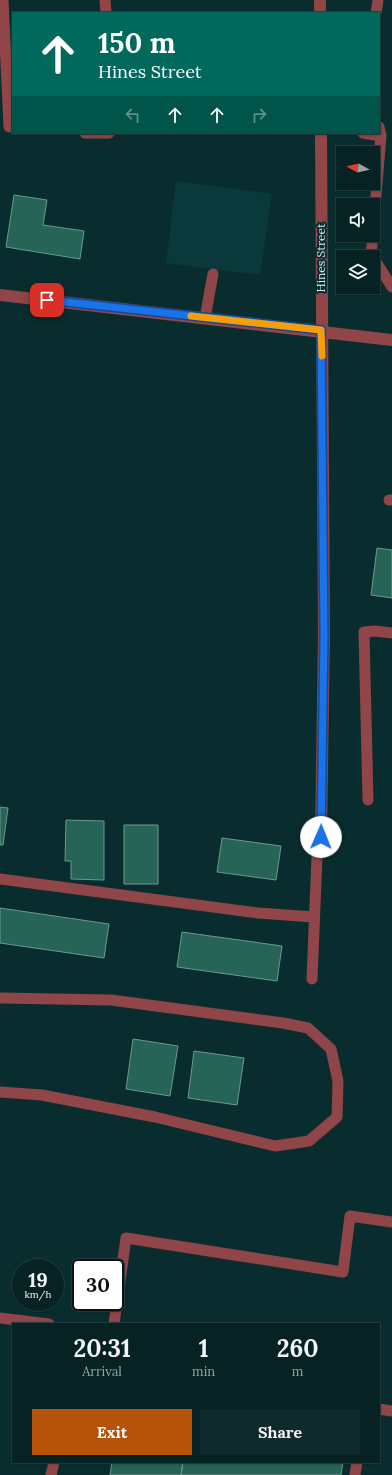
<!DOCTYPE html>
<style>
:root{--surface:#072223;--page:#102a2b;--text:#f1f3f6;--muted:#98a4a6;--line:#283f41;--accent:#b45309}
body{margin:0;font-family:Lora,serif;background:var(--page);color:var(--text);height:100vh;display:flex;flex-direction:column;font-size:15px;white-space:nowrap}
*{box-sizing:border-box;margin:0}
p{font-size:13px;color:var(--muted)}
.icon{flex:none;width:22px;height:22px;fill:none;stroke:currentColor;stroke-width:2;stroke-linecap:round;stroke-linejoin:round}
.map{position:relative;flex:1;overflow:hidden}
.details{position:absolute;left:12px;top:1323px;width:368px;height:140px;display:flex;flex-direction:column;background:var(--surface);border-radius:0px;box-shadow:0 1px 3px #0004,0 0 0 1px var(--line)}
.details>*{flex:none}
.top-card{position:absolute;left:12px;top:12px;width:368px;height:122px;border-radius:0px;box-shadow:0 1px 3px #0004,0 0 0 1px var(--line);background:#00695c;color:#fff;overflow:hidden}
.needle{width:26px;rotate:278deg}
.tools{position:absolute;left:336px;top:146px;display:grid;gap:8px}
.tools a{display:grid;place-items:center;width:44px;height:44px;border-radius:0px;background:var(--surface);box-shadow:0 1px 3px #0004,0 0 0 1px var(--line);font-size:20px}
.speed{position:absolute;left:12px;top:1259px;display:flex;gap:8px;font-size:20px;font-weight:700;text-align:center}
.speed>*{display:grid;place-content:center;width:52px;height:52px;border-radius:50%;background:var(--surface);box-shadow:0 1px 3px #0004,0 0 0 1px var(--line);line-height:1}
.speed small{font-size:10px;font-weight:400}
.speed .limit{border:2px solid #111;border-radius:6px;background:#fff;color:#111}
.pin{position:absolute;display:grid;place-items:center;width:34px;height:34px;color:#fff;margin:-17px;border-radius:8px;box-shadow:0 2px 6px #0006}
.me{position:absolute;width:44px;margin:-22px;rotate:1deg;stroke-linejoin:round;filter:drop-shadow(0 0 3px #0008)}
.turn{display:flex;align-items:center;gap:14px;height:84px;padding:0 20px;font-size:18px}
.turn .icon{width:52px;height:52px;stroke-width:2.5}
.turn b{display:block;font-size:28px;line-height:34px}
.lanes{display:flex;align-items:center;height:38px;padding:0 20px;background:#0003;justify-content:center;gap:20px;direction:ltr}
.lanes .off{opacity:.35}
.eta{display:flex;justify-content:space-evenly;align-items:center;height:68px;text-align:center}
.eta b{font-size:24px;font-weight:700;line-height:28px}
.button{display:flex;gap:8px;margin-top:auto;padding:8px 20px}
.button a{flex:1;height:46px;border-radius:0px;background:var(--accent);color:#fff;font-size:16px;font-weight:700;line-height:46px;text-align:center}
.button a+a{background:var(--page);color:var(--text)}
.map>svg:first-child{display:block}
.built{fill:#09393a}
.building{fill:#266458;stroke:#6c988e}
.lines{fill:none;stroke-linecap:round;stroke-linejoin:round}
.lane{stroke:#904548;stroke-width:11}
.street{stroke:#904548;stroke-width:12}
.route-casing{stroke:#114b97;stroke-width:10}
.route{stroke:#1a73e8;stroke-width:7}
.slow{stroke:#f59e0b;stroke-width:7}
.labels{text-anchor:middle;stroke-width:4;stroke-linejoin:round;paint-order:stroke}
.street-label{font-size:12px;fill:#d7eff0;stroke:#092d2f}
</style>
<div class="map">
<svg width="392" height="1475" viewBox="0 0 392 1475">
<rect width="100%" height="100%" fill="#092d2f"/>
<path class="built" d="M176,181L272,194L260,275L166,263Z"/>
<path class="building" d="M14,195L47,200L43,225L84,231L80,259L6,247Z
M377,548L392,550V598L371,595Z
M0,807L8,808L3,845H0Z
M66,820L104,821V880L71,879V861H65Z
M124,825H158V884H124Z
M222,838L281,846L276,880L217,872Z
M0,908L109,924L104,958L0,943Z
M182,932L282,946L277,981L177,967Z
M133,1039L178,1046L170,1096L126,1089Z
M194,1051L244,1058L237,1105L188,1098Z
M112,1462H183L181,1475H110Z
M183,1462H343L341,1475H181Z"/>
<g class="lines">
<path class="lane" d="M3,0L9,127
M105,0L106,13
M376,13L378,0
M85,133H109
M363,133L381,136
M373,230L381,136L379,127
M373,235L371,254L392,287
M205,318L213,274
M389,500H392
M368,800L364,632L375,631L392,633
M0,879L258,913L314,917
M312,979L317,857
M0,998L111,1000L283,1023L308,1028L331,1049L338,1081L337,1117L309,1141L275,1146L155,1117L42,1095L0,1092
M0,1318L49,1324
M114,1324L126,1238L343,1272L350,1216L392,1222
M379,1409L392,1411
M51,1475L54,1462
M355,1475L357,1462"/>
<path class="street" d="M320,0V13
M321,133L324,635L321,837
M0,295L392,340"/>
</g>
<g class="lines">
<defs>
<path id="route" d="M47,300L321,330L324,635L321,837"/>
</defs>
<use href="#route" class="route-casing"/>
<use href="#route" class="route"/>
<path class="slow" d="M191,316L321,330L322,356"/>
</g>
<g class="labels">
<g class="street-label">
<text transform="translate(321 258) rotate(-90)" y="4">Hines Street</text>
</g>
</g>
</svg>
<div class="tools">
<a><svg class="needle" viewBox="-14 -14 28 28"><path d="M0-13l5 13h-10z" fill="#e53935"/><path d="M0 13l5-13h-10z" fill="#98a4a6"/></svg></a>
<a><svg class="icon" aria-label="sound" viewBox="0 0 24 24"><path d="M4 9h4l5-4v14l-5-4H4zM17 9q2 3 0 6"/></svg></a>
<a><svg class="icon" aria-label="layers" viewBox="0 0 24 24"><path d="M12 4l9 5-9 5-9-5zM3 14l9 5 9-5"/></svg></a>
</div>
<div class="speed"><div>19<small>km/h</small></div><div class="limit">30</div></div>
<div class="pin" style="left:47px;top:300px;background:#d93025"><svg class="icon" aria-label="arrive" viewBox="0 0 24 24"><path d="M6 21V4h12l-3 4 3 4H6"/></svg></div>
<svg class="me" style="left:321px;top:837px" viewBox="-20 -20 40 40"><circle r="19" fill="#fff"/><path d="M0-13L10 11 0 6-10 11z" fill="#1a73e8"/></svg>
<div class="top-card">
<div class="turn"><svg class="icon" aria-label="ahead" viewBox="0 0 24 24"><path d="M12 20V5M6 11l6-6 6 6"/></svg><div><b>150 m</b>Hines Street</div></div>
<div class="lanes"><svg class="icon off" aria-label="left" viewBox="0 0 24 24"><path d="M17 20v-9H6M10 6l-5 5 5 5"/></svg><svg class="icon" aria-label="ahead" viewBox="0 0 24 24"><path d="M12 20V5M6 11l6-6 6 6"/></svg><svg class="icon" aria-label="ahead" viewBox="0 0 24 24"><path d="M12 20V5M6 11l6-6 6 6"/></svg><svg class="icon off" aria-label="right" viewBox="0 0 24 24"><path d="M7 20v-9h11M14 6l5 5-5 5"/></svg></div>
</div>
<section class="details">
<div class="eta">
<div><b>20:31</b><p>Arrival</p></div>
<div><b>1</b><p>min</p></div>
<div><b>260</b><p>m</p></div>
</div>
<div class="button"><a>Exit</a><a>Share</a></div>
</section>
</div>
